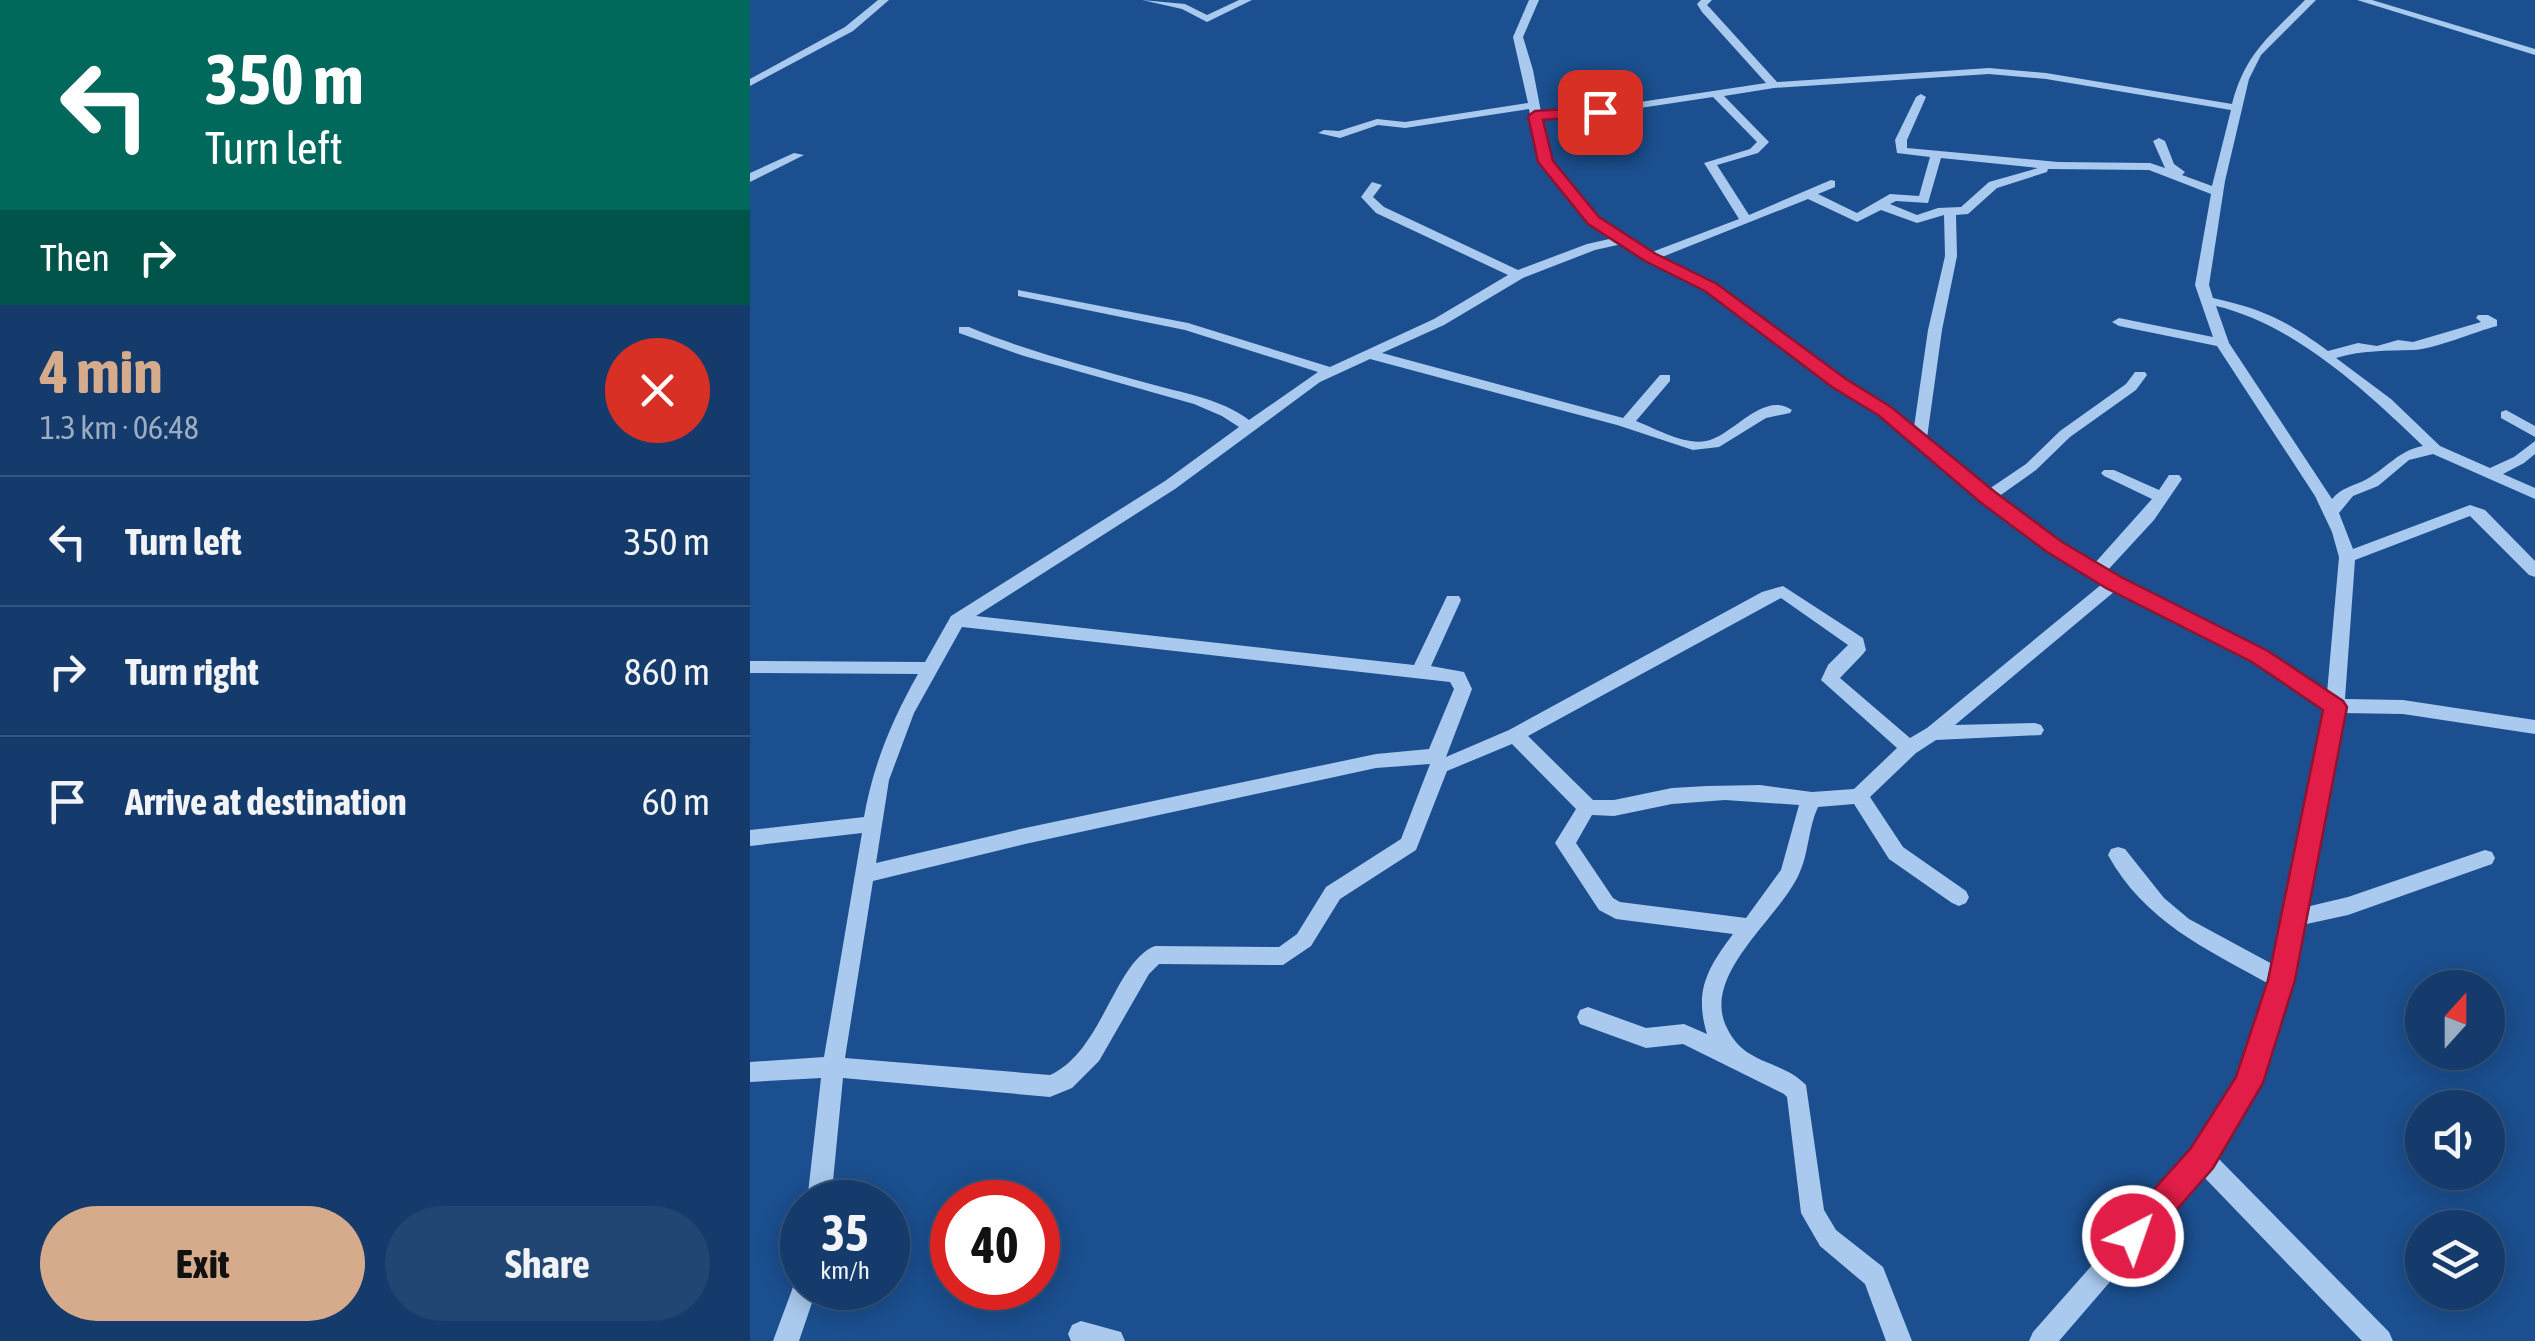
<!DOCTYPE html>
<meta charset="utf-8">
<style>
:root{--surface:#143b6b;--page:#214673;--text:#f1f3f6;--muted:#9dadc1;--line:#33557e;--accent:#d6ab8b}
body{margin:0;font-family:"Asap Condensed",sans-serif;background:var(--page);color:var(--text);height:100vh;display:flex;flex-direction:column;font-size:38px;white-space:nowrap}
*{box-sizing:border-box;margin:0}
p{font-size:32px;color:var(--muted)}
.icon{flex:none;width:55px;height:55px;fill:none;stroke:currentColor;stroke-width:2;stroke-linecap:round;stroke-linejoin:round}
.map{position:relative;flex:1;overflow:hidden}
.side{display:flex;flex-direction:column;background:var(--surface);width:750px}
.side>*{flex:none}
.hud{background:#00695c;color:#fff;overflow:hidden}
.needle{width:65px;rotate:21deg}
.tools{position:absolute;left:1655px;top:970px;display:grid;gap:20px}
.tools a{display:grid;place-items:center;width:100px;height:100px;border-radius:50%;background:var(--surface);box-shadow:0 5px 25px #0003,0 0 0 2px var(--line);font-size:50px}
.speed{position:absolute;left:30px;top:1180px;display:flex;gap:20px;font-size:50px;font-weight:700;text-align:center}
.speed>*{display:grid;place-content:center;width:130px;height:130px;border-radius:50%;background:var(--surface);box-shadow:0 5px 25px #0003,0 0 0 2px var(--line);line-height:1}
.speed small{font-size:25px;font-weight:400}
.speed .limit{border:15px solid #d22;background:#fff;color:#111}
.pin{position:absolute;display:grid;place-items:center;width:85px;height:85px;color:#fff;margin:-42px;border-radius:20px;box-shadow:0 5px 15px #0006}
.me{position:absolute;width:110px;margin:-55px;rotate:41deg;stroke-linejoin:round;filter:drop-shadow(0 0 8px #0008)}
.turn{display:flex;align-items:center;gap:35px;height:210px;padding:0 40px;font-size:45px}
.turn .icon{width:130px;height:130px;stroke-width:2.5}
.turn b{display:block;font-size:70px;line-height:85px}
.then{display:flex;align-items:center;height:95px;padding:0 40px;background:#0003;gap:20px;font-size:38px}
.round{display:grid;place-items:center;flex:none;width:105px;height:105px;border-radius:52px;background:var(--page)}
.head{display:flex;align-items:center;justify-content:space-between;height:170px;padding:0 40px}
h1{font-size:60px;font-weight:700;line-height:75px;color:var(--accent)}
.primary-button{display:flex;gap:20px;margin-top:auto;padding:20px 40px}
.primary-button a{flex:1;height:115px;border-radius:60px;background:var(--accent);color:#111;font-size:40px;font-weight:700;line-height:115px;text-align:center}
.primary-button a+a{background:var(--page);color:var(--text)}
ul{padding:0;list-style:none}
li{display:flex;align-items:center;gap:30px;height:130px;padding:0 40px;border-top:2px solid var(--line)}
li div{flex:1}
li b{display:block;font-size:38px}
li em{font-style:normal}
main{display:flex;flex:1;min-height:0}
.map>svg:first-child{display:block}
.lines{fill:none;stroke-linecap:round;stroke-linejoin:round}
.minor{fill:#a9c9ee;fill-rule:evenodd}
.route{fill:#e11d48;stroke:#92132f;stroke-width:2.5}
</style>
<main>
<section class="side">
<div class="hud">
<div class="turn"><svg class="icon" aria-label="left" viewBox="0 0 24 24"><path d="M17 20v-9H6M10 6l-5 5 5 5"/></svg><div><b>350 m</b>Turn left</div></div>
<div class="then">Then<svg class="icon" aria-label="right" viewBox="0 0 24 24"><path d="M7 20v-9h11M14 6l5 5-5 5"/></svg></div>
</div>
<div class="head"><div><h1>4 min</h1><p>1.3 km · 06:48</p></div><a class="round" style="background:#d93025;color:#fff"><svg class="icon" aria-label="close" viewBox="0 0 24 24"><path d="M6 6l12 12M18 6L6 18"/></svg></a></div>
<ul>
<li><svg class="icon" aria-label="left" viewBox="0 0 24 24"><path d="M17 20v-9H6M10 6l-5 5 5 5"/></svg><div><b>Turn left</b></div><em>350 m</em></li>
<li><svg class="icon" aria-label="right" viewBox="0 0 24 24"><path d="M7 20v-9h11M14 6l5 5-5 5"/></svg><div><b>Turn right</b></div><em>860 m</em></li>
<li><svg class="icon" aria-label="arrive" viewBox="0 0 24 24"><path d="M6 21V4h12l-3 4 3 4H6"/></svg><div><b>Arrive at destination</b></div><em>60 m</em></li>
</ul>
<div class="primary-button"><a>Exit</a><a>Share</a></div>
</section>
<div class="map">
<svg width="1785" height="1341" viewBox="0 0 1785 1341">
<rect width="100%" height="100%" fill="#1b4f8f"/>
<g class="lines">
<path class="minor" d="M128,0H139L103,31L0,86V79L95,27Z
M392,0L435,4L457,15L489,0H502L457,22L432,9Z
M779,0H789L773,37L783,70L791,112L850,108L1016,83L952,12L947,4L951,0H962L957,5L960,8L1027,82L1239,68L1296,73L1482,104C1495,53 1520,36 1555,0H1566L1511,55L1499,79L1475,181L1459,285L1463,298C1513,309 1537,321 1578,351L1608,343L1627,346L1648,340L1663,342L1731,322L1726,318L1728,315H1738L1747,320V326C1724,332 1685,349 1663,350C1637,351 1611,350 1586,358L1641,399L1690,446L1740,468L1764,457L1785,441V454L1774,463L1753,474L1785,488V499L1683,454L1659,460L1628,486L1603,496L1589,513L1603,549L1720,505L1735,510L1785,561V577L1779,575L1720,516L1605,560L1595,699L1653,700L1785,720V734L1653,714L1593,713L1556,907L1598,897L1735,850L1742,852L1745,858L1742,864L1598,915L1552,925L1542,980L1509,1083L1466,1156L1639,1332L1643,1341H1612L1452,1175L1309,1341H1279L1283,1332L1444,1150L1488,1078L1519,984C1456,949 1394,921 1358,855L1361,849L1368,847L1375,849L1414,898L1439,919L1524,965L1575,710L1504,662L1365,591L1205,725L1285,723L1291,725L1294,730L1291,735L1186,740L1166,753L1120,797L1153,847L1216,891L1219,897L1216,903L1209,906L1202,903L1139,859L1104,804L1068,807C1058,828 1059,853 1049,874C1029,919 950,975 977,1028C995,1066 1031,1059 1056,1085L1074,1210L1086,1230L1133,1267L1162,1341H1136L1115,1284L1070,1246L1051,1213L1037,1097L1034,1094L933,1044L896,1048L830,1024L827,1017L830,1010L838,1007L896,1028L934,1024L957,1034C944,991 957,969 983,934L866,919L849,910L805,843L826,809L762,744L697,771L666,850L590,899L561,946L533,965L409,964L399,974L349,1061L322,1088L300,1097L93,1078L81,1202H57L71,1078L0,1082V1062L74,1057L112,833L0,846V830L114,817C123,765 142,720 168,674L0,673V661L175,662L201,616L415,481L489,427L472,416L444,404L274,356L209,333V327H219C276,351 337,366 397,383C431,393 470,398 499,420L568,372L435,330L268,296V290L438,323L580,367L684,319L758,275L626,213L611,197L622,182L632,185L623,197L634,207L768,270L837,244L864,238L840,223L790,162L779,109L655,128L628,125L590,138L568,133L574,130L589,131L627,119L655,122L778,103L763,37ZM1239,74L1296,79L1481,110L1462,186L1432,175L1435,172L1424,164L1415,141L1409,138L1403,141L1415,168L1400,163L1308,162L1157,148V140L1176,97L1171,94L1166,97L1145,140L1147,153L1180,157L1169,196L1140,194L1107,213L1068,194L1085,187V181L1081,180L999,215L967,165L1008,153L1019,142L974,96L1024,88ZM963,97L1007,142L1000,149L954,163L989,219L902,252L848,217L802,161L792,119L847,115L874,153H882L884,151L857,113ZM1191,158L1288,168L1239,182L1211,207L1188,208L1167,215L1140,204L1146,201L1178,203ZM1298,169L1399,170L1461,194L1445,285L1463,337L1369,318L1362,322L1369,326L1467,346L1565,496L1582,532L1589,557L1577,693L1516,652L1357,571L1404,520L1432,479L1429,475H1419L1409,490L1364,470H1354L1351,473L1354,476L1402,499L1344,564L1311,543L1248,497L1286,470L1320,437L1386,390L1397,375L1395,372H1385L1376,384L1310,431L1276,464L1239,489L1177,438L1192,330L1207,256L1206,215L1218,214L1247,188L1297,172ZM1058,199L1107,222L1131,210L1167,223L1194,215L1195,256L1178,330L1164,427L966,285L912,257ZM872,244L956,291L1153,432L1233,501L1299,551L1352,584L1177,728L1160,738L1090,678L1113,654L1116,650L1113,638L1033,586L1012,592L759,730L696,757L722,689L714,672L681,666L711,600L709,596H697L664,665L226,616L425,489L570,382L620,359L867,425L943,450L969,447L1016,418L1040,413L1042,410C1013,390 983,436 956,441C933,445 907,429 886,421L920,381V375H910L873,418L632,353L694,325L773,278L845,250ZM1466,306C1544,324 1616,391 1673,446C1648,451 1638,467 1617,479C1604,486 1592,487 1582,499L1479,343ZM1031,598L1098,645L1078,665L1071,680L1147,748L1104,789L1062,792L1010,785L957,786L922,788L864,800H843L778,736ZM212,627L700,682L704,689L679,749L626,754L275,828L126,863L139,780L164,713ZM680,764L651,839L576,887L547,934L529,947L405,946C365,961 352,1052 300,1075L95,1058L123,881L275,844L626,768ZM975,800L1049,805L1031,870L996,918L870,902L863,898L826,843L842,815L864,816L922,804Z
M1607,0H1622L1785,49V55Z
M44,153L54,155L0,182V173Z
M1756,410L1785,426V437L1751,418V412Z
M52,1277V1288H67L49,1341H23L46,1279Z
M331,1321L371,1332L375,1341H321L318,1334L322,1325Z"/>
</g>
<path class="route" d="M850,107L855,108V115L793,120L803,161L849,217L906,254L967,284L1096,379L1141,407L1245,492L1312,542L1371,577L1518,651L1593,701L1597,707L1545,980L1513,1083L1463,1168L1394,1247L1383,1252L1372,1247L1367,1236L1372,1225L1441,1148L1486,1077L1518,980L1573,710L1502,662L1356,588L1297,552L1230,502L1128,415L1082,387L955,291L895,261L838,224L788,162L778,116L785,111Z"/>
</svg>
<div class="tools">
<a><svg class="needle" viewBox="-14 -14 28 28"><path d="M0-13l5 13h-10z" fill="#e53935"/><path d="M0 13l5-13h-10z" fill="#9dadc1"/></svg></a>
<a><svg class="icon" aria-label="sound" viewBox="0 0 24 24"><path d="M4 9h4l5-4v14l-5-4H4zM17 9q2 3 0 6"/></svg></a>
<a><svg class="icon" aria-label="layers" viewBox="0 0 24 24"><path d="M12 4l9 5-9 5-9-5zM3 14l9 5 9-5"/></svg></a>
</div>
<div class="speed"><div>35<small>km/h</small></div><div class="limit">40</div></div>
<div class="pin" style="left:850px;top:112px;background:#d93025"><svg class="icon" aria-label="arrive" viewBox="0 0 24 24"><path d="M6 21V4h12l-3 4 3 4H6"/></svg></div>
<svg class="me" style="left:1383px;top:1236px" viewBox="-20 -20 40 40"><circle r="17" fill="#e11d48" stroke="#fff" stroke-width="3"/><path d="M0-11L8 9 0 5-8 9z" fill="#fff"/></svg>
</div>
</main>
